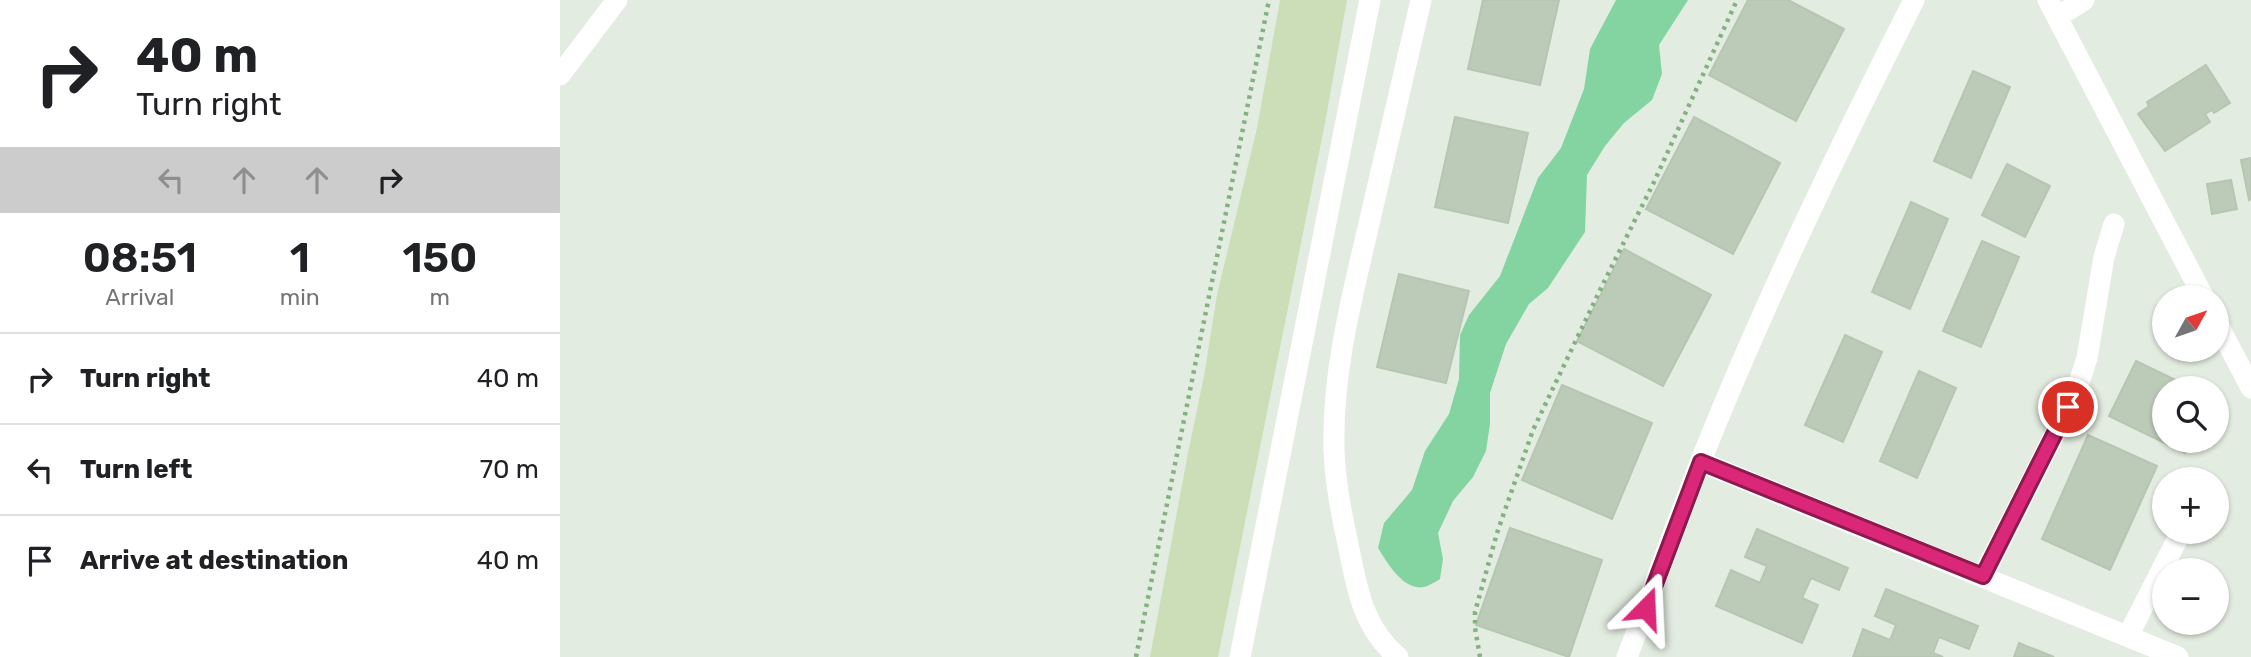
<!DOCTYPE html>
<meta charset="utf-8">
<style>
:root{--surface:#fff;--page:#f2f2f2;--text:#202124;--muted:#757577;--line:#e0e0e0}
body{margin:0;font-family:Rubik,sans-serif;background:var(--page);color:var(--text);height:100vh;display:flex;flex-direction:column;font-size:26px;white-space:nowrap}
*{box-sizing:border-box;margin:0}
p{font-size:23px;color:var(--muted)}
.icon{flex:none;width:38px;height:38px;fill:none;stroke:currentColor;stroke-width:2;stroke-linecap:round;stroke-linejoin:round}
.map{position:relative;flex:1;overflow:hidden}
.drawer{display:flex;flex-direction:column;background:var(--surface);width:560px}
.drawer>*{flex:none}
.hud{background:#fff;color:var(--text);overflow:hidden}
.needle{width:46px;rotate:50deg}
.tools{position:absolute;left:1592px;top:285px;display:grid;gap:14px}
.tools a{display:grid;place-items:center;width:77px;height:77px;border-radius:50%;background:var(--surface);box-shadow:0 2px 5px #0004;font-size:35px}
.pin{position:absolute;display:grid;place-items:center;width:60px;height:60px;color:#fff;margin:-30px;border:4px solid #fff;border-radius:50%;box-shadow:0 2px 7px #0007}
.me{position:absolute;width:77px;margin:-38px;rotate:21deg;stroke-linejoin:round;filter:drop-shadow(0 0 5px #0008)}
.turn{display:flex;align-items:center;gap:24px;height:147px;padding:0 21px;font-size:32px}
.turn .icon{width:91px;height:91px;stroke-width:2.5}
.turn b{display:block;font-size:49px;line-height:60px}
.lanes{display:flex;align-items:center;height:66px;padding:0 21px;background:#0003;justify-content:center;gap:35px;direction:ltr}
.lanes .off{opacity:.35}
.eta{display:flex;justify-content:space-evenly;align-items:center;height:119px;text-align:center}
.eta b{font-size:42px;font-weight:600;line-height:49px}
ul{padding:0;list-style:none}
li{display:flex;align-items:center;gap:21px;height:91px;padding:0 21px;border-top:2px solid var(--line)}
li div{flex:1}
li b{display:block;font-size:26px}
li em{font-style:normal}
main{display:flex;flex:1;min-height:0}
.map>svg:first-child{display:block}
.green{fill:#cbdeb7}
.water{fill:#84d4a2}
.building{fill:#bccab8;stroke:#b6c6b2;stroke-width:2}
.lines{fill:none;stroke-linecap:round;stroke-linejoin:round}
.path{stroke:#83b17f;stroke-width:4.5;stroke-dasharray:3.5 5;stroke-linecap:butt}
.minor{stroke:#fff;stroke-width:21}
.route-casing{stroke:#8e194d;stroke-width:18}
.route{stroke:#db2777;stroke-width:12}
</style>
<main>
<section class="drawer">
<div class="hud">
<div class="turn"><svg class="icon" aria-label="right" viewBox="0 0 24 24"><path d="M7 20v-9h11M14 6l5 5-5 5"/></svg><div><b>40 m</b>Turn right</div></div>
<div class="lanes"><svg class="icon off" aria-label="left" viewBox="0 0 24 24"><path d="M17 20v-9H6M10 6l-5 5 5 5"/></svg><svg class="icon off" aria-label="ahead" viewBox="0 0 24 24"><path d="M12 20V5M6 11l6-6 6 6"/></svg><svg class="icon off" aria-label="ahead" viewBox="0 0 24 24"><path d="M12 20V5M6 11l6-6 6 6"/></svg><svg class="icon" aria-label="right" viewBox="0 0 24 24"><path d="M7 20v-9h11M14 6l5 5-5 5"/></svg></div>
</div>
<div class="eta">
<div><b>08:51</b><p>Arrival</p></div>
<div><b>1</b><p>min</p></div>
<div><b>150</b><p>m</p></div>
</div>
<ul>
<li><svg class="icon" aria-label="right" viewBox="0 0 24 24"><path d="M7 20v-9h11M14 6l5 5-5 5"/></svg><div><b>Turn right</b></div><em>40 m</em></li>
<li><svg class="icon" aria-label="left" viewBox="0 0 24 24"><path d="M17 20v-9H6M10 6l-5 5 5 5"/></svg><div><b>Turn left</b></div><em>70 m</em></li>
<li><svg class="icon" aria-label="arrive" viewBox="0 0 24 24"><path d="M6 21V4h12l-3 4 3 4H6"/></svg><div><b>Arrive at destination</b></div><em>40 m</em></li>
</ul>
</section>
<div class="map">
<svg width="1691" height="657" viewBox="0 0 1691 657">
<rect width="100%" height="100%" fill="#e3ece0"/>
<path class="green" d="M720,0H787L765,123L658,657H590L628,453L644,376L657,295L697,128Z"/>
<path class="water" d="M1056,0H1128L1099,45L1102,74L1092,100L1064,123L1045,146L1027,175L1025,232L988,288L969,304L946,344L930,393V424L926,451L913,477L893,501L878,533L883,559L880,579C875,582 869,586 864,587C843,591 827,562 818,548L824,523L852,490L865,451L889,414L899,379L900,335L909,315L940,276L978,178L1001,148L1024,89L1030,49Z"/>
<path class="building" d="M923,0H999L980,85L908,69Z
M1188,0H1228L1284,29L1236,121L1149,75Z
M1646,65L1670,103L1654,113L1652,110L1645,114L1650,122L1605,151L1578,114L1589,106L1587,102Z
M1413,71L1450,87L1411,178L1374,161Z
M895,117L968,133L948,223L875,207Z
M1134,117L1220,163L1173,254L1086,209Z
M1691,158V199L1689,200L1681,160Z
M1447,164L1490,186L1465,237L1422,215Z
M1671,180L1677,209L1652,214L1647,184Z
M1351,202L1388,219L1350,309L1312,292Z
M1422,241L1459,257L1421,347L1383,331Z
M1064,249L1151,295L1103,386L1017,341Z
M839,274L909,291L886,383L817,367Z
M1285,335L1322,352L1283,442L1245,425Z
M1576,361L1632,388H1605V441H1630L1625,453L1549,416Z
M1359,371L1396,388L1357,478L1320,461Z
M1002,385L1092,423L1052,519L962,480Z
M1528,435L1597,466L1550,570L1482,539Z
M950,528L1042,560L1009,657L916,625Z
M1197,529L1288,568L1279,590L1251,578L1242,598L1258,605L1242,643L1156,606L1171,570L1200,583L1207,566L1185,557Z
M1326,589L1418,626L1409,649L1379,637L1373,653L1383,657H1293L1303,629L1330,640L1336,625L1315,616Z
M1459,643L1494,657H1454Z"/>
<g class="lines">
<path class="path" d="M576,657L709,0
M920,657L915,628V612L937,533L973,430L1041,288L1094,182L1177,0"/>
<path class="minor" d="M1488,0L1644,298
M1497,17L1524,0
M0,75L57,0
M1657,323L1691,388
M1141,462L1618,657
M1423,576L1516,392L1527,358L1544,257L1554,224
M1568,636L1621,532
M680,657L810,0
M838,657C804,629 797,590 789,549C782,516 775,483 774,449C772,374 791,301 808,228C825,152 843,76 861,0
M1067,657C1092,592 1115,527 1140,463C1203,305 1277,152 1354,0"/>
</g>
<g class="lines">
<defs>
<path id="route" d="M1086,608L1141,462L1423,576L1508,407"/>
</defs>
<use href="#route" class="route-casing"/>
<use href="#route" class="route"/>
</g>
</svg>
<div class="tools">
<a><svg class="needle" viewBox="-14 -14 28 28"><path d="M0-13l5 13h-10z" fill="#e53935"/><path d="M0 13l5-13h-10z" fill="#757577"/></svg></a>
<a><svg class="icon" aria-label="search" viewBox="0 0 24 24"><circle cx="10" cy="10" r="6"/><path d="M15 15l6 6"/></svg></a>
<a>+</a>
<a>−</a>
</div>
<div class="pin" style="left:1508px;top:407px;background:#d93025"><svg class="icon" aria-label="arrive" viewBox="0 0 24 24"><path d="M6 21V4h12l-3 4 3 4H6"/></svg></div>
<svg class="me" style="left:1086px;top:608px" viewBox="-20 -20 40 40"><path d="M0-17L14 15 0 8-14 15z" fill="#db2777" stroke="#fff" stroke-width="4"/></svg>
</div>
</main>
